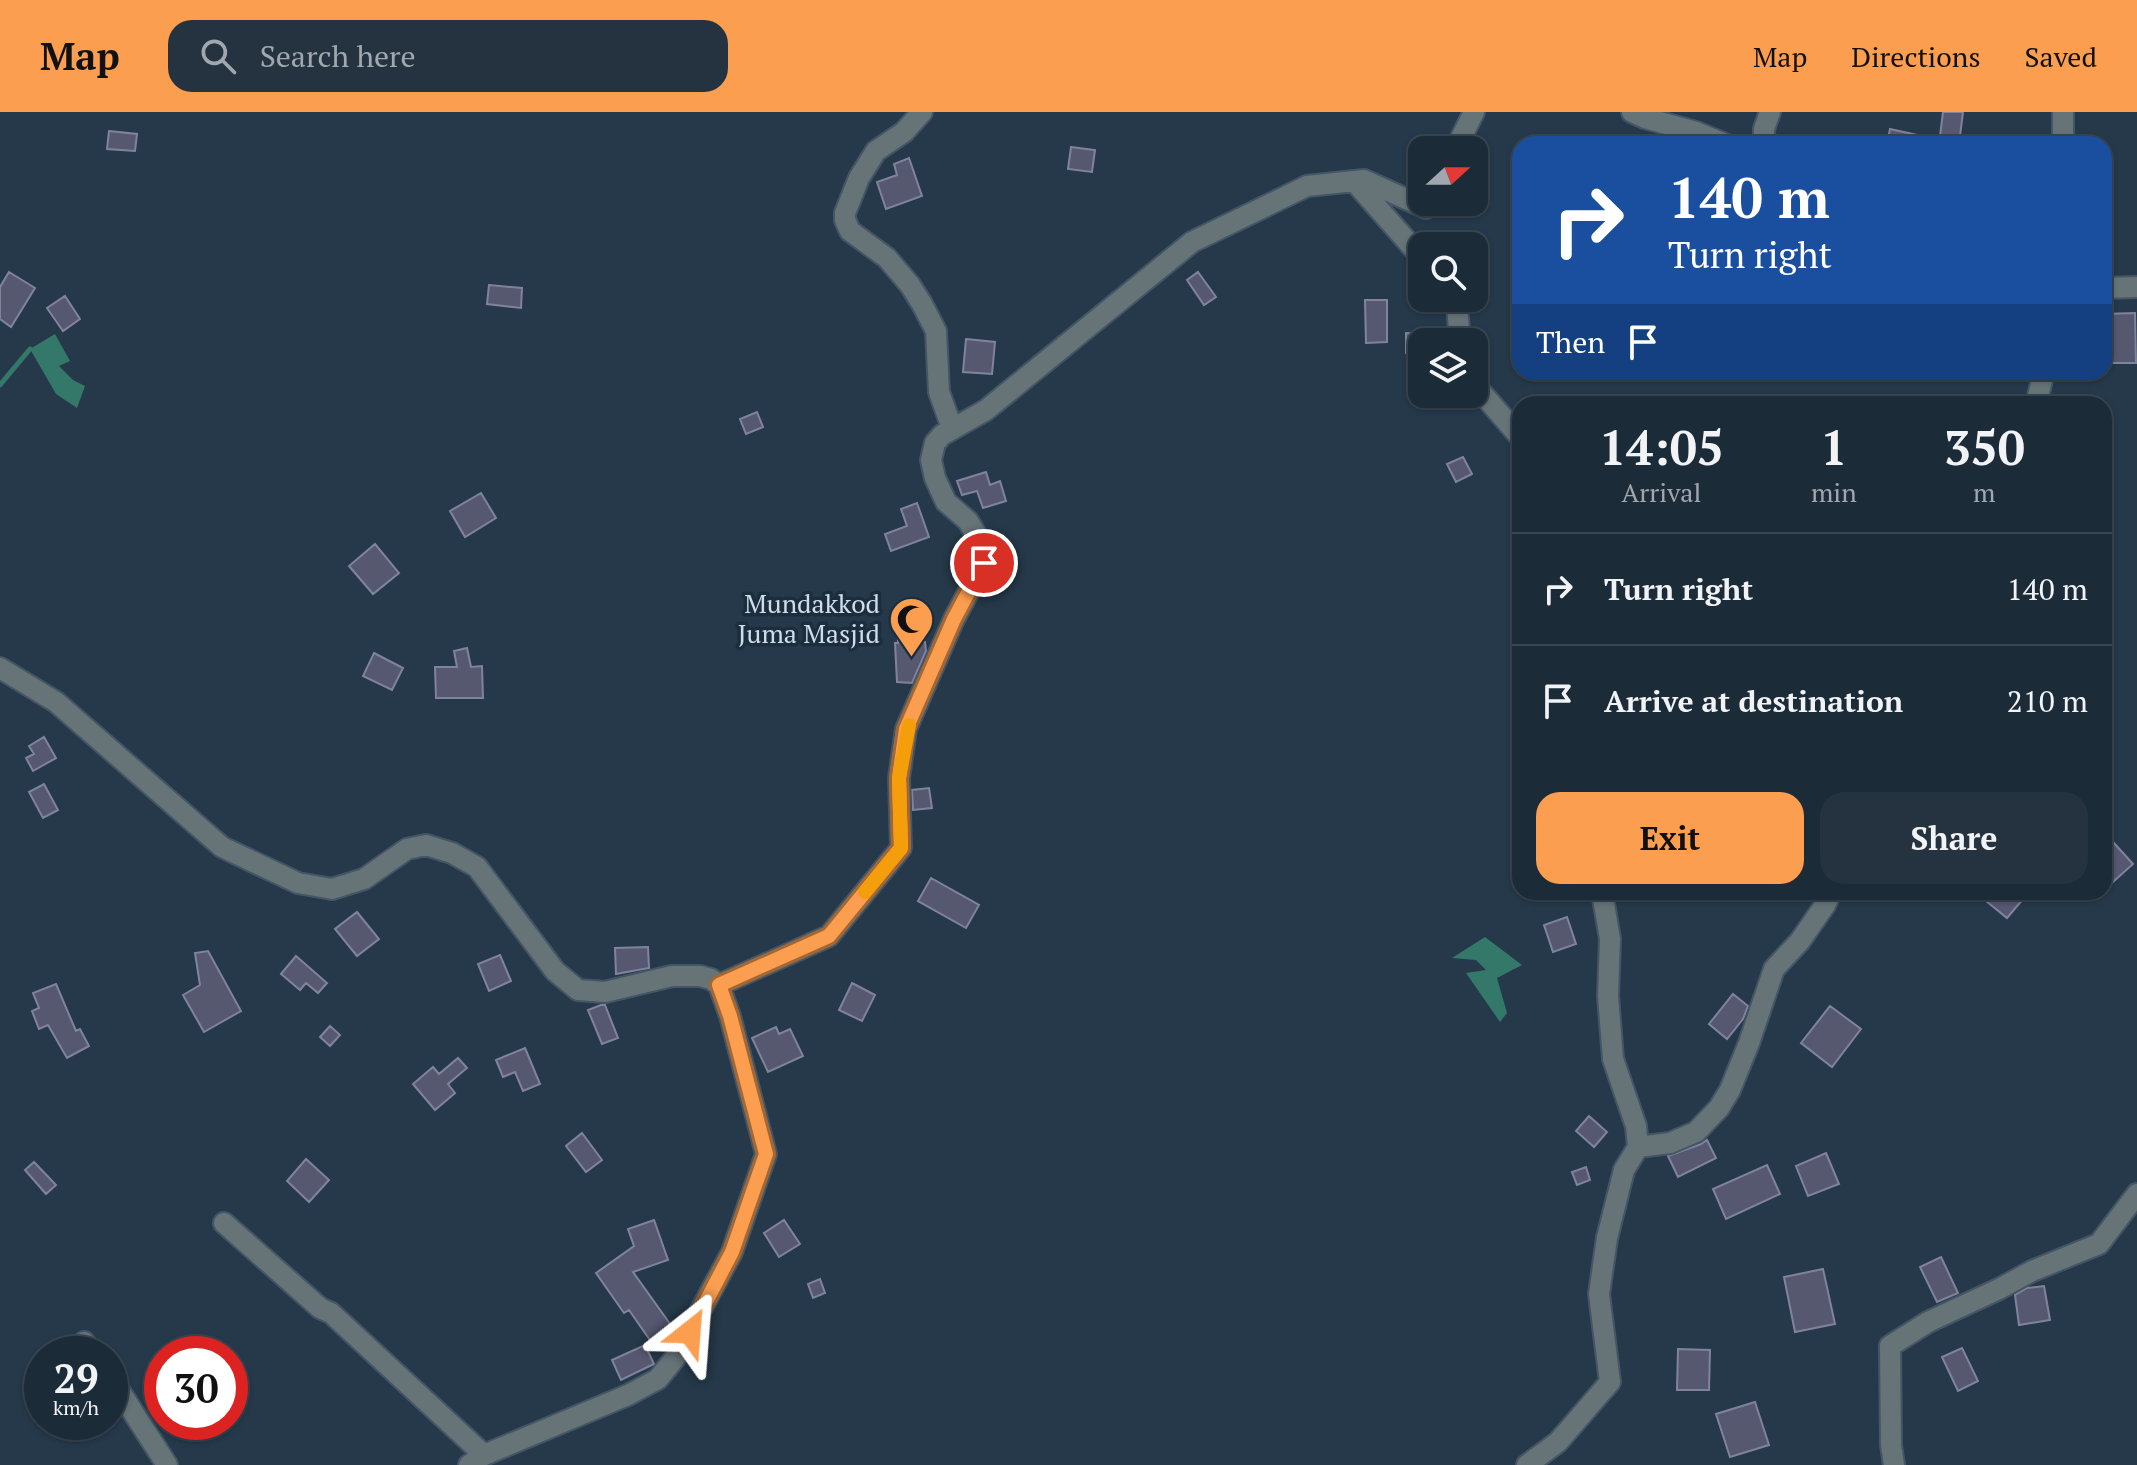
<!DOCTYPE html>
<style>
:root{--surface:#1c2b38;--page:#253340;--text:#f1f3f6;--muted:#a0a7ae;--line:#3a4753;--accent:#fb9e50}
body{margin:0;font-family:"PT Serif",serif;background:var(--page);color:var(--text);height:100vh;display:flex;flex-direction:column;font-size:30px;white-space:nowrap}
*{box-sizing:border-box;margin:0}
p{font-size:26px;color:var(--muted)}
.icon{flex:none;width:44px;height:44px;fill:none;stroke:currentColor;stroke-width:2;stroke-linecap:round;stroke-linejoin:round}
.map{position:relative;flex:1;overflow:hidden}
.sheet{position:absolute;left:1512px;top:284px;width:600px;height:504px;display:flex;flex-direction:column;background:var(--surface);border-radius:24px;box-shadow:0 2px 6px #0004,0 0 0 2px var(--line)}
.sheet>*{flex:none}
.hud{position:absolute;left:1512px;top:24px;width:600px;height:244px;border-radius:24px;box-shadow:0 2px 6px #0004,0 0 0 2px var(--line);background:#1a4fa0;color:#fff;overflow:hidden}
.needle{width:52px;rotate:69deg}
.controls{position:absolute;left:1408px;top:24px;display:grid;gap:16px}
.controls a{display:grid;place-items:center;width:80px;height:80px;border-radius:16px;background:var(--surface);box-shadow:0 2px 6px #0004,0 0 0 2px var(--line);font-size:40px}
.speed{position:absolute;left:24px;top:1224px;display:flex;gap:16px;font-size:40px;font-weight:700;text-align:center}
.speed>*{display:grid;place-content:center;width:104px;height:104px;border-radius:50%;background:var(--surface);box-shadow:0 2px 6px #0004,0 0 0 2px var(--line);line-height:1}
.speed small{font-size:20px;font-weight:400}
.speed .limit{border:12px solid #d22;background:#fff;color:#111}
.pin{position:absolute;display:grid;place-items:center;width:68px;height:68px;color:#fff;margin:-34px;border:4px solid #fff;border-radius:50%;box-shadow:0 2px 8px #0007}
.me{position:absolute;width:88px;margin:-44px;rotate:28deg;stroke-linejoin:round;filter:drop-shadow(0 0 6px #0008)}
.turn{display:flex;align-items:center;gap:28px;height:168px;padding:0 24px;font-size:36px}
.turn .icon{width:104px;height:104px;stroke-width:2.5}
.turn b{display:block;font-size:56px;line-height:68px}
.then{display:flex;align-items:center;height:76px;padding:0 24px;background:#0003;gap:16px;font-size:30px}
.eta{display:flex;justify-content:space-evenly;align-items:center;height:136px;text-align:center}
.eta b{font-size:48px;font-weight:600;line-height:56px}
.cta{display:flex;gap:16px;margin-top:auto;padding:16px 24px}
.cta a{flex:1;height:92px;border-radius:24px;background:var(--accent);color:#111;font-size:32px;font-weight:600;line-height:92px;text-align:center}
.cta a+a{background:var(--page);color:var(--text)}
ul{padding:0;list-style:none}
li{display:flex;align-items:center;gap:24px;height:112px;padding:0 24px;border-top:2px solid var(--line)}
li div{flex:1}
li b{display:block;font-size:30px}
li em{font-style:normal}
header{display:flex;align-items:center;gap:48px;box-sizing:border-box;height:112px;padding:0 40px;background:var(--accent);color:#111}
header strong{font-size:38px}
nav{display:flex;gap:44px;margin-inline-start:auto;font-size:28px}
.search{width:560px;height:72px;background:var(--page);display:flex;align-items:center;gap:20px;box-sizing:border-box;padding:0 28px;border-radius:24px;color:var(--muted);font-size:30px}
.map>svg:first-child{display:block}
.water{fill:#347869}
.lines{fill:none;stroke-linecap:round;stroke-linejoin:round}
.stream{stroke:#347869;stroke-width:5}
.building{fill:#565870;stroke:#80839d;stroke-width:2}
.minor-casing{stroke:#445666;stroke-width:24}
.minor{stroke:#667477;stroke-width:20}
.route-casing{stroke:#a36734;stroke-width:20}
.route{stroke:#fb9e50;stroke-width:14}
.slow{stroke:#f59e0b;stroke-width:14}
.labels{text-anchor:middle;stroke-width:7;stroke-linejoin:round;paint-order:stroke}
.poi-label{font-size:26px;fill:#d0dce7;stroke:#1b2e3f;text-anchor:end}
</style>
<header>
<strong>Map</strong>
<div class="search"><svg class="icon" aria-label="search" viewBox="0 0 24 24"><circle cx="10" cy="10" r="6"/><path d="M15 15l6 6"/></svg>Search here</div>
<nav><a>Map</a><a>Directions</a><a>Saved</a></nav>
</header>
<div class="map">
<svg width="2137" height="1353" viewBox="0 0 2137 1353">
<rect width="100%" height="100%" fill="#25394a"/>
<path class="water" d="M55,222L70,249L59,254L73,268L85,274L77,296L56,282L30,237Z
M1485,825L1522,853L1497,866L1507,901L1500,910L1466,861L1486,858L1476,848L1452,846Z"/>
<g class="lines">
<path class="stream" d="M0,273L30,237"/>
</g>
<path class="building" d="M1943,0H1963L1959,32H1939Z
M1890,17L1931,26L1930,32H1887Z
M109,19L137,22L135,39L107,37Z
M1071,35L1095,38L1092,60L1068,57Z
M909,46L922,84L886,97L877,70L897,63L894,52Z
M9,160L35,176L11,215L0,207V175Z
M1198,160L1216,185L1204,193L1187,168Z
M489,173L522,176L521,196L487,192Z
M65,184L80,207L63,219L47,196Z
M1365,188H1387V230L1366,231Z
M2135,201L2136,251H2104V202Z
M1406,221L1422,222V242L1406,241Z
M966,227L995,230L992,262L963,260Z
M757,300L763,315L746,322L740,307Z
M1463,345L1472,362L1456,370L1447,352Z
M986,360L990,373L1000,369L1006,389L983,396L977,379L962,383L957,369Z
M481,381L496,406L465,425L450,399Z
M917,391L929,425L891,439L885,422L907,414L901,397Z
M375,432L399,461L373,482L349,454Z
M922,503L923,530H925L926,539L912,571L897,570L895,531H898L897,504Z
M467,536L471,555L482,554L483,586H436L435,555H457L454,539Z
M374,541L403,556L392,578L363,564Z
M44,625L56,646L33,659L26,646L34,642L29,634Z
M44,672L58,698L43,706L29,680Z
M929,676L932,696L913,698L912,678Z
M2104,720L2133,752L2104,778Z
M931,766L979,793L966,816L918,789Z
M1975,780H2029L2007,806Z
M357,800L379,827L357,844L335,817Z
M1567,805L1576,832L1553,840L1544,813Z
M648,835L649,856L616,862L615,836Z
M208,839L241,899L204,920L183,883L200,873L195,841Z
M500,843L511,869L489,879L478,852Z
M296,844L327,871L318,881L306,871L300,878L281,862Z
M852,871L875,883L862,909L839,898Z
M56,872L76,919L80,917L89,934L67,946L48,913L39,917L32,899L39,896L33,881Z
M1733,882L1748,894L1743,907L1727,927L1709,912Z
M601,893H605L618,926L602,932L588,898Z
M1830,894L1861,917L1832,955L1801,931Z
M330,914L340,923L330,934L320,925Z
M776,915L779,922L790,917L803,944L768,960L752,926Z
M525,936L540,972L523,979L515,960L503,965L496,948Z
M458,946L467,956L448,972L455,981L435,998L413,972L433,955L439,962Z
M1589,1004L1607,1020L1594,1035L1576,1019Z
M582,1021L602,1048L586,1060L566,1034Z
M1707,1028L1716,1046L1678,1065L1668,1044L1701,1032Z
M1826,1041L1839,1072L1808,1084L1796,1054Z
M306,1047L329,1068L309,1090L287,1069Z
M34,1050L56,1073L46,1082L25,1058Z
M1767,1053L1780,1082L1726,1107L1713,1077Z
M1586,1055L1590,1068L1577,1073L1572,1060Z
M654,1108L668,1148L633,1160L673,1216L652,1231L629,1198L624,1201L596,1161L634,1134L628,1117Z
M784,1108L800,1132L779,1145L764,1121Z
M1941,1145L1958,1181L1937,1190L1920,1155Z
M1823,1157L1835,1212L1795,1220L1784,1165Z
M820,1167L825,1181L813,1186L808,1172Z
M2044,1174L2050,1208L2019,1213L2015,1183L2027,1176Z
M645,1233L654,1252L621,1268L612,1248Z
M1962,1236L1978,1269L1958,1279L1942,1245Z
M1678,1237L1710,1238L1709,1278H1677Z
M1755,1290L1769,1333L1730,1345L1716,1302Z"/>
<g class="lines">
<defs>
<path id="minor" d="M922,0L904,20L876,39L859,66L845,101V108L850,119L887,146L910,173L922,192L936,219L939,280L952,316
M1632,0L1645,6L1696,20L1725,32
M1764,32V17L1770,0
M2063,32V0
M1455,38L1474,0
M1354,69L1422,146
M2104,176L2137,175
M1453,186L1457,193L1460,230
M1474,272L1520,325
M2036,292L2044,260
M0,556L56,590L222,735L298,771L332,777L364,767L407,737L426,733L452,741L477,755L555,859L578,878L605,880L672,864H700L711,867L719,873
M1602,780L1610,827L1608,884L1613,947L1636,1014L1638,1035
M224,1111L320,1196L331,1201L484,1343
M84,1230L93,1242
M110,1264L167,1353
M469,1353L484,1343L628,1283L658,1267L675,1246L732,1140L766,1042L730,904L719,873L829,824L901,736L899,666L906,617L954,507L984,451L980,429L968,409L946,390L935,366L931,348L935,331L942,323L986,298L1192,130L1307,74L1364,68L1426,96L1429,90
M1527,1353L1558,1330L1610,1270L1599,1182L1607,1126L1624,1058L1638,1035L1670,1031L1696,1020L1719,996L1730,978L1749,931L1774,857L1800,829L1825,793L1831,780
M1894,1353L1891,1333L1890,1234L1928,1210L1999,1177L2032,1159L2099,1132L2137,1082"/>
</defs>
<use href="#minor" class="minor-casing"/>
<use href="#minor" class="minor"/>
</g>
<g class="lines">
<defs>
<path id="route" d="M690,1220L732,1140L766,1042L730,904L719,873L829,824L901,736L899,666L906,617L954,507L984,451"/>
</defs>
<use href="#route" class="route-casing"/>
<use href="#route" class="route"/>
<path class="slow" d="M865,780L901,736L899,666L909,613"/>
</g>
<defs>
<symbol id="mosque-pin" viewBox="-11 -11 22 30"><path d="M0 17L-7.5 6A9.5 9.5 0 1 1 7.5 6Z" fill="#fb9e50" stroke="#1b2e3f"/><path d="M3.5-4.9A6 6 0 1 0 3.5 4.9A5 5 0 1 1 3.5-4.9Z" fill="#111"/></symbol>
</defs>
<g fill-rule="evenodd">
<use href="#mosque-pin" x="886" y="482" width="51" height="69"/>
</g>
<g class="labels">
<g class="poi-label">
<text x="880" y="501">Mundakkod<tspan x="880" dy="30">Juma Masjid</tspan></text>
</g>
</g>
</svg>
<div class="controls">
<a><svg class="needle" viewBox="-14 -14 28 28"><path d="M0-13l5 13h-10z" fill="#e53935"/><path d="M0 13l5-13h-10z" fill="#a0a7ae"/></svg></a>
<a><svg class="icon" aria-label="search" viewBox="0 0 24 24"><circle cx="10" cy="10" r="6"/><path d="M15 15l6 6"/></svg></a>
<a><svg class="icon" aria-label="layers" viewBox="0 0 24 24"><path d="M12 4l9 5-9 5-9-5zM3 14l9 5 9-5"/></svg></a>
</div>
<div class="speed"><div>29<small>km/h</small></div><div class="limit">30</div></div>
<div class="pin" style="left:984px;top:451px;background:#d93025"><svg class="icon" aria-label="arrive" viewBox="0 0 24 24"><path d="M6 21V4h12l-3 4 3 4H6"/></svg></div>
<svg class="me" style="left:690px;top:1220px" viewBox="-20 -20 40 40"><path d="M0-17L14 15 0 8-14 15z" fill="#fb9e50" stroke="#fff" stroke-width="4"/></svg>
<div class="hud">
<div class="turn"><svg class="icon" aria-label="right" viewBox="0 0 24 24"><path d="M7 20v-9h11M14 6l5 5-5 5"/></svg><div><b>140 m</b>Turn right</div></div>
<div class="then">Then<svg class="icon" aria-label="arrive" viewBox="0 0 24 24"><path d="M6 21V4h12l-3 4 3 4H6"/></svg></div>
</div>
<section class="sheet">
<div class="eta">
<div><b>14:05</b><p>Arrival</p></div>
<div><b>1</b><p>min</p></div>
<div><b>350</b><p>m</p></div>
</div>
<ul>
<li><svg class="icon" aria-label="right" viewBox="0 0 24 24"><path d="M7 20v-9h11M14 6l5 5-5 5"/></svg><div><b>Turn right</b></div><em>140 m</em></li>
<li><svg class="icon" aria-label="arrive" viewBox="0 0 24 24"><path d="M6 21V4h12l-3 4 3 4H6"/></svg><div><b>Arrive at destination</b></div><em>210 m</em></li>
</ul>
<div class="cta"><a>Exit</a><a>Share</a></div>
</section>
</div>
